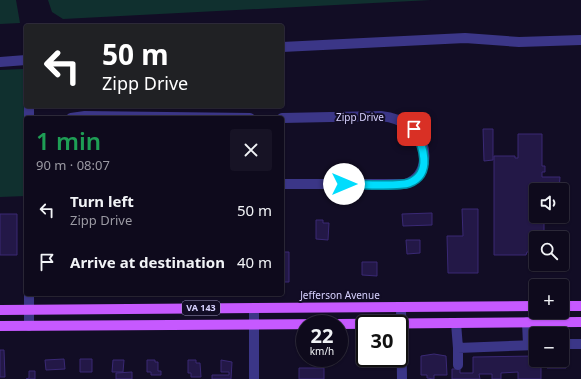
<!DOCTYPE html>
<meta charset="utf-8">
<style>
:root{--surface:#0e0a1c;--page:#171325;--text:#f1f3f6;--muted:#9b9aa3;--line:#2e2b3b}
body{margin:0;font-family:"Noto Sans",sans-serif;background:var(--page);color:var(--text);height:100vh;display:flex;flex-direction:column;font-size:15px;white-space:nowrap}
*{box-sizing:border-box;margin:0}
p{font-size:13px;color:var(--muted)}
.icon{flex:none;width:22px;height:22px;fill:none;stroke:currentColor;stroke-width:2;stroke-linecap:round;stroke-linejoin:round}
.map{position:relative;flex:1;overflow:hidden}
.sheet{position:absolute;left:24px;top:116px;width:260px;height:180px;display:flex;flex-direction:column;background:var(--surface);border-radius:4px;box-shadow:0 1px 3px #0004,0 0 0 1px var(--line)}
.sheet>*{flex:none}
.guide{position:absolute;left:24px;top:24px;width:260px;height:84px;border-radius:4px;box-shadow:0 1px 3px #0004,0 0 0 1px var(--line);background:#202124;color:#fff;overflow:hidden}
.buttons{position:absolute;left:529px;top:183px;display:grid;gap:8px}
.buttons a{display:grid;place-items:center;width:40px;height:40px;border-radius:4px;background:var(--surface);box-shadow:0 1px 3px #0004,0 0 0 1px var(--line);font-size:20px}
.speed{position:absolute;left:296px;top:315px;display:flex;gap:8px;font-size:20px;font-weight:700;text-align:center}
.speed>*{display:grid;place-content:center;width:52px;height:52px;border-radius:50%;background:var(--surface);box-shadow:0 1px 3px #0004,0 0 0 1px var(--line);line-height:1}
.speed small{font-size:10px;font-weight:400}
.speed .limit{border:2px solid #111;border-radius:6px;background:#fff;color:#111}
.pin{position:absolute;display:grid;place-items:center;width:34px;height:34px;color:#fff;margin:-17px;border-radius:8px;box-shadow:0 2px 6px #0006}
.me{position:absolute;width:44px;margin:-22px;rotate:90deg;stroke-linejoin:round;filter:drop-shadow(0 0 3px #0008)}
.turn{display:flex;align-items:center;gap:14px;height:84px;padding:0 12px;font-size:18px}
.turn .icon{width:52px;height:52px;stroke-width:2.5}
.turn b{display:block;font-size:28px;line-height:34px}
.round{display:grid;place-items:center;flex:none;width:42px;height:42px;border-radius:4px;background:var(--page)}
.headline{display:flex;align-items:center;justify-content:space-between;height:68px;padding:0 12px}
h1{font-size:24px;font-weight:600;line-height:30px;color:#1e9e55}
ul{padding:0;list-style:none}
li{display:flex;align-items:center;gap:12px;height:52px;padding:0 12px}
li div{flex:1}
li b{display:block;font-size:15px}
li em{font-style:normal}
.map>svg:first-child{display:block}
.green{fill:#10302f}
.building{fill:#231847;stroke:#3a2975}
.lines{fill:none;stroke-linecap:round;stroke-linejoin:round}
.minor{stroke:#3b3687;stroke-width:10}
.major{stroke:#c659ff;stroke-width:10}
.route-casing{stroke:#008fa4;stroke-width:10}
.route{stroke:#00dcfd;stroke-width:7}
.labels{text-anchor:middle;stroke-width:4;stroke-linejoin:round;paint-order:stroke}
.shield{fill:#120d25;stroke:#9d97be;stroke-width:1}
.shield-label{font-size:9px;font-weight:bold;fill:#d8d2ff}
.street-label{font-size:10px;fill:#d8d2ff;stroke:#120d25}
</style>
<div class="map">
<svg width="581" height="379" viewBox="0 0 581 379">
<rect width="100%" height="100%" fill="#120d25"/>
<path class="green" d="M0,0H16L20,23L0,24Z
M48,0H431L63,19L52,12Z
M23,69L26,196L0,197V70Z"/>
<path class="building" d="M483,129H493V160L484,161Z
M518,134H542V166H545V172H542V177H560L559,190H536V216H544V238H536V243H533V252H527L526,255H494V156H515V158H518Z
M462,209H478V273H448L447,236H463Z
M432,213V225L403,226L402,214Z
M0,214H17V255H0Z
M316,220H323V223H329L328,240L316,239Z
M406,240H420V253L407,254Z
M282,252H289V282H282Z
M362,262H377V276L362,275Z
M562,348H566V368H547L546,360H562Z
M0,350H4L5,377H0Z
M434,354L446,356L447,375H434V379L427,378V375H421V356Z
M536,356V360H541V379H518V372L501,373V379H492V374H479L480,379H452V369H460V373H473V357Z
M64,359L65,369L46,370L45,360Z
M80,359H92V372H80Z
M113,360H124L123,372H112Z
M147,360H155V362H158V371H161V375H151V372H147Z
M188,360H196V363H200L201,377H191V373H188Z
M221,360L232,362L231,379H212V375H229V372H221Z
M299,368H324V379H299Z
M29,371H35V379H26L29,378Z
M132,372V379H116V373Z"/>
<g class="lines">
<path class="minor" d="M282,47L465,38L519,42L581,40
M0,62L26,60
M29,106V118
M71,118L85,116L250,118
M282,118L381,116C392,117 403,121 412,128C430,143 429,177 405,184H282
M401,307L402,379
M527,322L528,345
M456,323L458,348L536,345
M29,326V294
M562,344H581
M458,348V365
M254,379V308"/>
<path class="major" d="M562,306H581
M0,310L536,306
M339,324L581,322
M0,326L327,324"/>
</g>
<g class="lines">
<defs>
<path id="route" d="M344,184C358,184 398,187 409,183C433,174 423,145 414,129"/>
</defs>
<use href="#route" class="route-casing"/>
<use href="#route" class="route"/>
</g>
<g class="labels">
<rect class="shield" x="182" y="301" width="38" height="14" rx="3"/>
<g class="shield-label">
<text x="201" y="311">VA 143</text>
</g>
<g class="street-label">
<text x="360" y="121">Zipp Drive</text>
<text x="340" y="299">Jefferson Avenue</text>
</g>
</g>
</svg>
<div class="buttons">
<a><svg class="icon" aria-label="sound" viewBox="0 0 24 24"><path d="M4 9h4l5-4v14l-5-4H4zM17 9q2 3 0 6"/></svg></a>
<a><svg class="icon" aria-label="search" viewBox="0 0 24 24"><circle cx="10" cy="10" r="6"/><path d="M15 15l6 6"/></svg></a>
<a>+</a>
<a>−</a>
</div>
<div class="speed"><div>22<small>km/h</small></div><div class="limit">30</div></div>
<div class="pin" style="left:414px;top:129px;background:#d93025"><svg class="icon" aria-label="arrive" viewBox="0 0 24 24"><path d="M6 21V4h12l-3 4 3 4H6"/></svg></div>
<svg class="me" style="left:344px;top:184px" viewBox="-20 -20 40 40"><circle r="19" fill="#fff"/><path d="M0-13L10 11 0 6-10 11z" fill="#00dcfd"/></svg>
<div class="guide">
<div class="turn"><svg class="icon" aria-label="left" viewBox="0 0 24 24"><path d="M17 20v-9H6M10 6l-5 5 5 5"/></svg><div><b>50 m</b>Zipp Drive</div></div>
</div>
<section class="sheet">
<div class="headline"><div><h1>1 min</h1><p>90 m · 08:07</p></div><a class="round"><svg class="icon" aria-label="close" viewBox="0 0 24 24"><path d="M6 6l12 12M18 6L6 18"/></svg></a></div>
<ul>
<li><svg class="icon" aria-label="left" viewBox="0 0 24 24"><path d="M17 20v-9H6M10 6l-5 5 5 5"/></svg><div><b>Turn left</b><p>Zipp Drive</p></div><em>50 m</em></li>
<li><svg class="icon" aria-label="arrive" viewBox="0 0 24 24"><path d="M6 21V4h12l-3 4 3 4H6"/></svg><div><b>Arrive at destination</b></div><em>40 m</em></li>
</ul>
</section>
</div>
